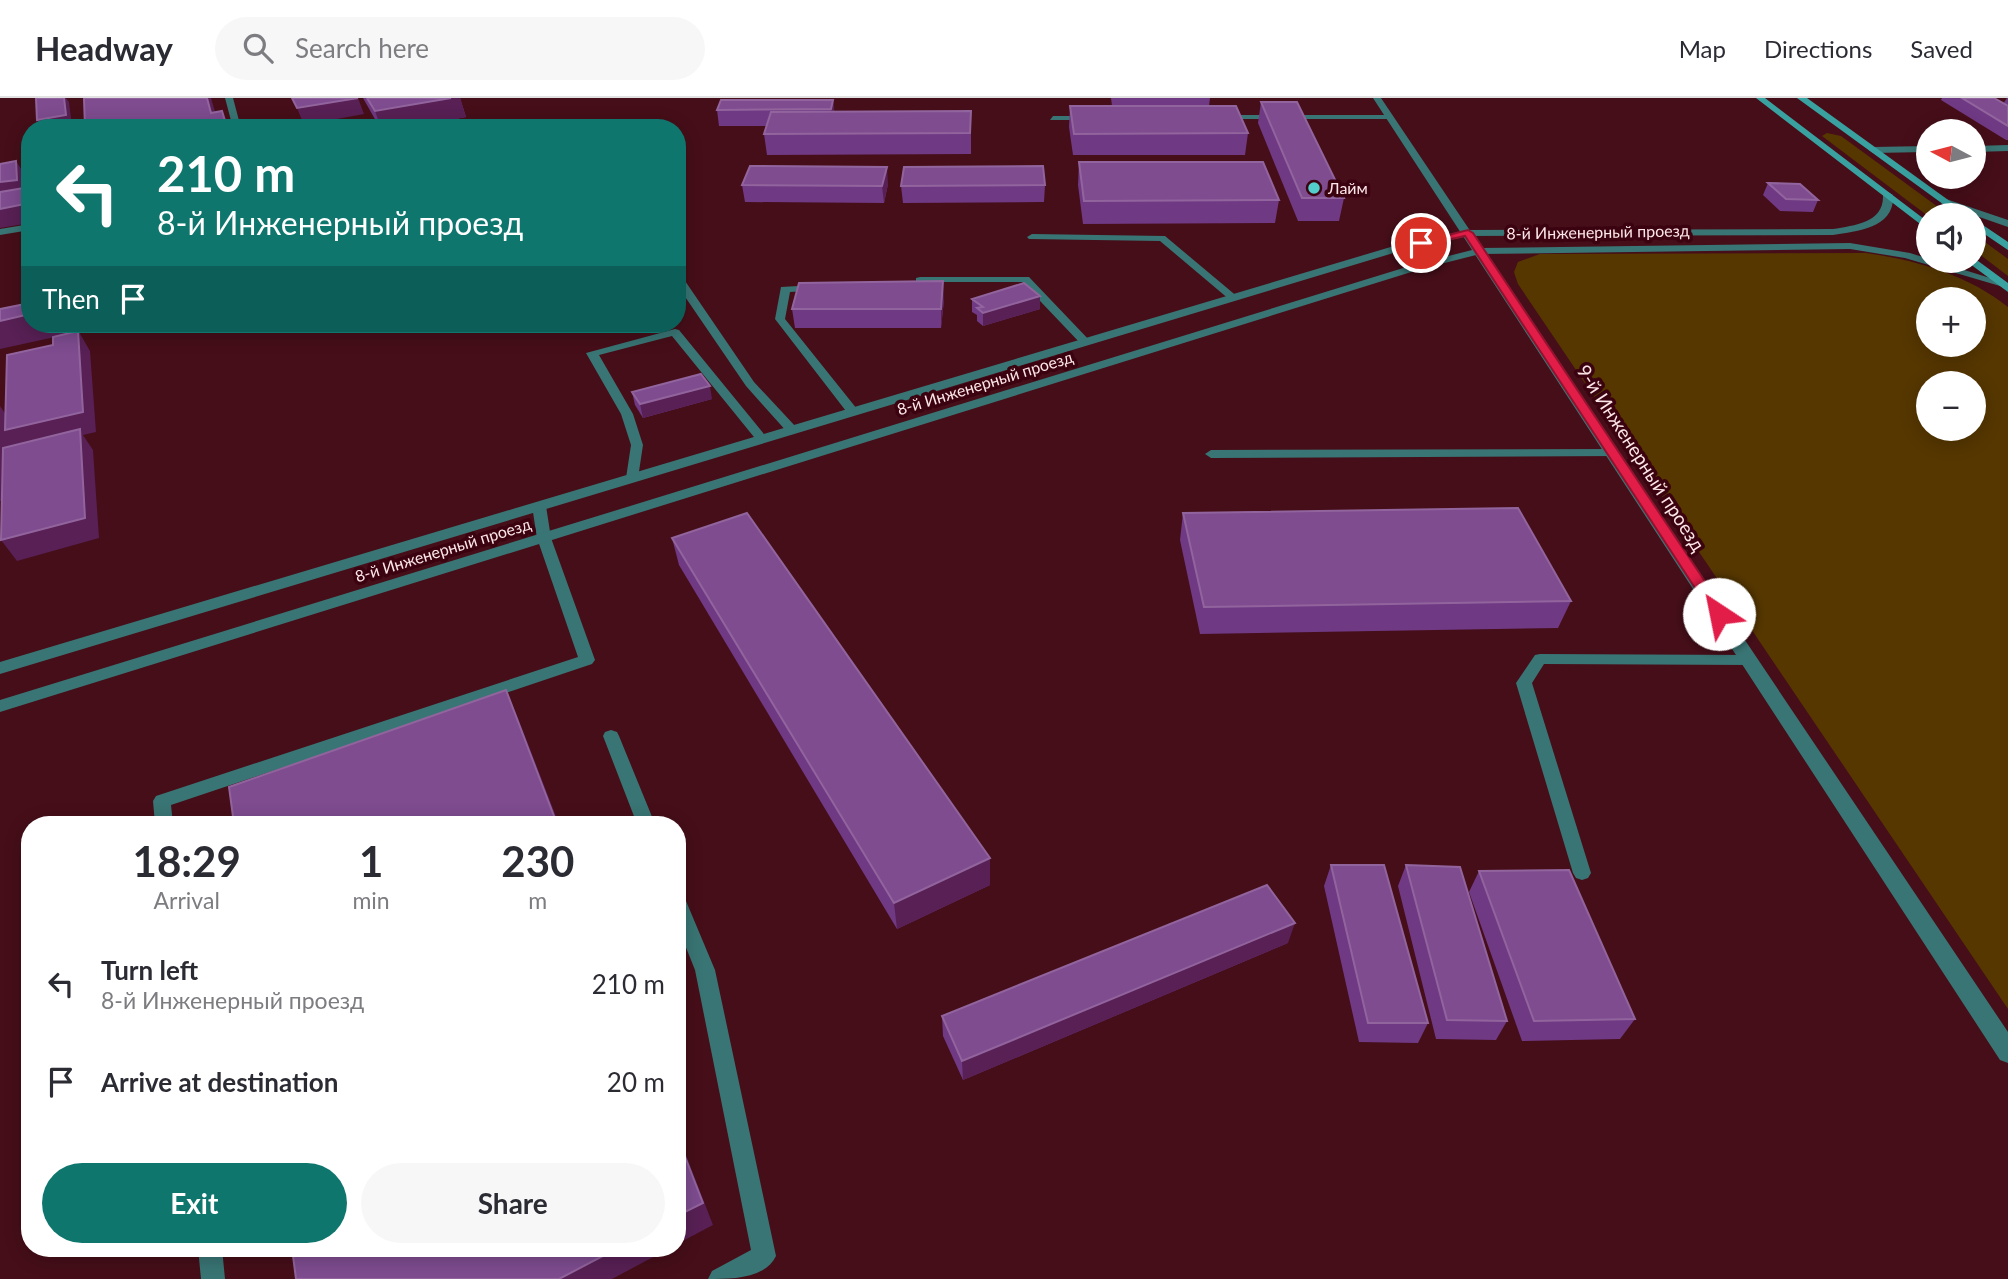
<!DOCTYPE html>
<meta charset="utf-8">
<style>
:root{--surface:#fff;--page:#f7f7f7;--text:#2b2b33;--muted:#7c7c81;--line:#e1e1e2;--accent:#0f766e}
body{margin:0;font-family:Lato,sans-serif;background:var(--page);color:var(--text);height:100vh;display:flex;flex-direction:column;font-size:26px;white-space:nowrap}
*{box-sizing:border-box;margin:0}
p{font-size:23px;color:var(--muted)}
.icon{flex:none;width:38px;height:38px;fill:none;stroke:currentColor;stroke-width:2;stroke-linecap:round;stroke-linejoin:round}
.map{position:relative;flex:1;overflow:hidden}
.side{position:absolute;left:21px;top:718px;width:665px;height:441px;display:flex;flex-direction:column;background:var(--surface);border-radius:28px;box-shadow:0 4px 18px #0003}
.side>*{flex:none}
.hud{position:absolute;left:21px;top:21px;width:665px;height:214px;border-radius:28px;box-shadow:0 4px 18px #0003;background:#0f766e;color:#fff;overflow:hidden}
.needle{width:46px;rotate:277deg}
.buttons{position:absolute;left:1916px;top:21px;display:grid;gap:14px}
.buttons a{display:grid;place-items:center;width:70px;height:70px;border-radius:50%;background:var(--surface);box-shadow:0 4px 18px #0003;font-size:35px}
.pin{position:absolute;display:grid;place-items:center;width:60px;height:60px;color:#fff;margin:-30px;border:4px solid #fff;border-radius:50%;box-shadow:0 2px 7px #0007}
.me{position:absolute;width:77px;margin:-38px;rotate:326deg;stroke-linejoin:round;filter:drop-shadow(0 0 5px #0008)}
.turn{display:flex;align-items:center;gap:24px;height:147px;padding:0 21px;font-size:32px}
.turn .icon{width:91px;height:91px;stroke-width:2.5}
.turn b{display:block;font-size:49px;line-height:60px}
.then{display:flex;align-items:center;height:66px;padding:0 21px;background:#0003;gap:14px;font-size:26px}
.eta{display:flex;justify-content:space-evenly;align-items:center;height:119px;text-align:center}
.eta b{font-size:42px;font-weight:700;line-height:49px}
.primary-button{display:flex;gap:14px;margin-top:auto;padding:14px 21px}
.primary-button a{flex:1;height:80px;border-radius:42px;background:var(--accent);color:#fff;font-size:28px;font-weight:700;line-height:80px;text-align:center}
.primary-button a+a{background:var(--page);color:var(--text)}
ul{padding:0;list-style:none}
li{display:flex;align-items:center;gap:21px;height:98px;padding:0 21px}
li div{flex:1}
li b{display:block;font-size:26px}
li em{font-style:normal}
header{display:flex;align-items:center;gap:42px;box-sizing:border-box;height:98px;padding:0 35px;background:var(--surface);border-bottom:2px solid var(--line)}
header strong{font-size:33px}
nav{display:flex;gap:38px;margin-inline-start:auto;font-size:24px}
.search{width:490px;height:63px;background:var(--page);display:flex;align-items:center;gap:18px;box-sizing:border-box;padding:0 24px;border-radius:38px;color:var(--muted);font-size:26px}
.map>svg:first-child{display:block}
.green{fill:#563700;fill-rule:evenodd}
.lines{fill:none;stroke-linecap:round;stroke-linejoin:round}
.service{fill:#397574;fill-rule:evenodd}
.minor{fill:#397574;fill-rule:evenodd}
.tertiary{fill:#397574;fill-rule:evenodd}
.secondary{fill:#39a2a1;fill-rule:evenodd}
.wall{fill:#6f3984}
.shaded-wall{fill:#582055}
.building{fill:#7e4c8f;stroke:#92649d;stroke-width:2}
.route{fill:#e11d48;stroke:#92132f;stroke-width:2}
.poi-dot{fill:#53cdcb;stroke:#3b0310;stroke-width:2.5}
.labels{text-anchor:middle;stroke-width:7;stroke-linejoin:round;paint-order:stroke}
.far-poi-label{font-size:16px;fill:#fde6e7;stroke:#3b0310;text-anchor:start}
.far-street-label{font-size:16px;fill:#fde6e7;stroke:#3b0310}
.street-label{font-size:19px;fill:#fde6e7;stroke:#3b0310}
</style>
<header>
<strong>Headway</strong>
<div class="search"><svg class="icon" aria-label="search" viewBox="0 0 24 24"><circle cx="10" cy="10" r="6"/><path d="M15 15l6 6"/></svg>Search here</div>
<nav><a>Map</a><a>Directions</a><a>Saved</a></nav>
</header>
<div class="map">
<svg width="2008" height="1181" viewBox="0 0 2008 1181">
<rect width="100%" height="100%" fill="#460e19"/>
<path class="green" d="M1827,35L1841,38L1949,117L1928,118L1822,38Z
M1974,136L2008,161V178L1974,152Z
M1866,155C1916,162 1968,177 2008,209V911L1518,186L1514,174L1518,164L1540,156ZM1928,201H1974V247H1928ZM1928,285H1974V331H1928Z"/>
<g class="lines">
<path class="service" d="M225,0H233L241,30H233Z
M1220,17H1389L1393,19L1389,21H1217Z
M1053,18H1089L1093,20L1089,22H1050Z
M2008,47V53L1974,54V48Z
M1928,48V54L1873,55L1869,52L1873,49Z
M30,126V132L0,137V131Z
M1032,136L1165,138L1239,200L1230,202L1160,143L1029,141L1027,139Z
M677,176L681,177L754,284L796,329V335H788L746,288L677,187Z
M920,179H1029L1091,244L1081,246L1022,184H916V180Z
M816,187L821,190L820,192L790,194L785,221L857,311V317H849L775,221L781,189Z
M675,231L679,232L768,341L766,344H758L672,238L599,257L633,316L643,347L638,380L637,383H627L626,380L631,347L621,316L586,255Z
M1613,351L1617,352V358L1211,360L1205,356L1211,352Z
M539,404L546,408L551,440L595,562L592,566L171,707L173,726H155L153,703L156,698L578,559L537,440L532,408Z
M1540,556L1750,557L1758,562L1750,567L1544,566L1532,585L1591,775L1588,780L1582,782L1576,780L1573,775L1516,585L1535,557Z
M611,632L617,634L619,638L655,726H637L603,638L605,634Z
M677,795L684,797L686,803L715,872L776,1158C765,1181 731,1181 708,1181L712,1173L751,1152L695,872L677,827Z
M198,1150H222L225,1181H201Z"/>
<path class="minor" d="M1373,0H1381L2008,934V965L2000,962Z
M1946,101L2008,122V129L1942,106L1941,104Z"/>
<path class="tertiary" d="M1888,94L1893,97C1895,130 1858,133 1833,137L1468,138L1400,153L0,576V564L1394,148L1468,132L1833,131C1855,127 1884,125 1883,97Z
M1850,145L1910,155L2006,185L2000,188L1905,160L1850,151L1480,156L1421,171L0,614V602L1413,167L1480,150Z"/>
<path class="secondary" d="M1756,0H1765L1928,124V132Z
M1797,0H1807L1969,117H1958Z
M1974,121L2008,144V152L1974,129Z
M1974,160L2008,185V194L1966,163H1974Z"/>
</g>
<path class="wall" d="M363,0H460L466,19L408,30H380Z
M1111,0H1210L1209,8L1248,35L1245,57H1073L1069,29L1070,8H1112Z
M1942,0H1994L2003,6L2007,0H2008V42H2006L1941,2Z
M833,2L834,14L971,34V56L767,57L764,36L766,28H719L717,12Z
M1261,4L1344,100L1339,123H1298L1258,25Z
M1079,64L1279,102L1275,125L1083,126L1078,87Z
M1768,85L1818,102L1813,114L1780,113L1763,97Z
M888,86L884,105L745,104L742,87Z
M1045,87L1044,104L903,105L901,88Z
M972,201L1040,211L983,228L977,223V217L972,214Z
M944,202L941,230H795L792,211Z
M632,294L712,301L643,320L635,307Z
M1183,415L1571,503L1558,530L1200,536L1180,442Z
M672,440L990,760V787L897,831L679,467Z
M1331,767L1428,925L1418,945L1359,944L1324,788Z
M1406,767L1507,923L1496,942L1436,941L1398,788Z
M1479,773L1635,921L1620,941L1522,943L1469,794Z
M1288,845L963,982L943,938L942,918Z"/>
<path class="shaded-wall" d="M64,0H66L69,4L72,28L64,30H41L37,22Z
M207,0H211L218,24L222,13L230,30H183L211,15Z
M358,0L364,16L304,27L297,10Z
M451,0H460L466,19L408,30H381L375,13Z
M833,2L835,18L832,27L831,11Z
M16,63L23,74V93H0V84Z
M887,69L888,86L884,105L882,88Z
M30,105V125L0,130V111Z
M943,183L944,202L941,230V211Z
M1040,198V211L983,228V215Z
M30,216V226H118L79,234L90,253L96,334L83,337L93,352L99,440L17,463L1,442L16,399L0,403V308L15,330L78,234L0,251V223Z
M710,288L712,301L643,320L640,306Z
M506,592L518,620L559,726H557Z
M990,760V787L897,831L894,805Z
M1295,825L1288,845L963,982L962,963Z
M677,1034L713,1127L677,1146Z
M618,1150H670L612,1181H559Z"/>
<path class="building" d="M36,0H64L66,17L37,22Z
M84,0H207L211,15L222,13L225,23L183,30H85Z
M292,0H358L297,10Z
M367,0H451L375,13Z
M1962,0H1994L2008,8V28Z
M721,2H833L831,11L717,12Z
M1261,4H1297L1344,100H1302Z
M1070,8H1236L1248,35L1074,36Z
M971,13L970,35L764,36L771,14Z
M16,63L17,82L0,84V66Z
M1079,64H1263L1279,102L1084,103Z
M750,68L887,69L882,88L742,87Z
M1043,68L1045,87L901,88L904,69Z
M1768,85L1800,86L1818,102L1786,101Z
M30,89V105L0,111V94Z
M943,183L941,211H792L799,185Z
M1024,185L1040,198L983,215L977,210L983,209L972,201Z
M30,205V216L0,223V211Z
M78,233L83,314L5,332L7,257L53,247V239Z
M701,276L710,288L640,306L632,294Z
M80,331L85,420L1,442L3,350Z
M1518,410L1571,503L1204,509L1183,415Z
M747,415L990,760L894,805L672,440Z
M506,592L557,726H234L229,689Z
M1331,767H1384L1428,925H1368Z
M1406,767L1460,769L1507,923L1447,922Z
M1569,772L1635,921L1534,923L1479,773Z
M1267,787L1295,825L962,963L942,918Z
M677,1038L703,1105L677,1118Z
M292,1150H618L559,1181H296Z"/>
<path class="route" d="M1468,132L1473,135L1724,512L1727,516L1724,519H1714L1465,138L1421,148L1416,145Z"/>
<circle class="poi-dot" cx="1314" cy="90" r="7"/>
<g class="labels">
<g class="far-poi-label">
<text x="1328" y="96">Лайм</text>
</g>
<g class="far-street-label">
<text transform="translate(1598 134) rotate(-1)" y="6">8-й Инженерный проезд</text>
<text transform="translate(985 285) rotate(-17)" y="6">8-й Инженерный проезд</text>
<text transform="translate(443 452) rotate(-17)" y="6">8-й Инженерный проезд</text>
</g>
<g class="street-label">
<text transform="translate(1641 360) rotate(57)" y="7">9-й Инженерный проезд</text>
</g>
</g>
</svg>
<div class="buttons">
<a><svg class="needle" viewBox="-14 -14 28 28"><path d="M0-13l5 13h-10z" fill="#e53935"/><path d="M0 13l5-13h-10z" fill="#7c7c81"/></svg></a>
<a><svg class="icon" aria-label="sound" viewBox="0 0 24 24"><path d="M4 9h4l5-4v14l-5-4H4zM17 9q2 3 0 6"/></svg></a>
<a>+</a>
<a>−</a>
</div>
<div class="pin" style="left:1421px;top:145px;background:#d93025"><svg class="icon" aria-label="arrive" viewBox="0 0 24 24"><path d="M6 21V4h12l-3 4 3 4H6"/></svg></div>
<svg class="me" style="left:1719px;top:516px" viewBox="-20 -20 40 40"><circle r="19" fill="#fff"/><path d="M0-13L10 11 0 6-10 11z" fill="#e11d48"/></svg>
<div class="hud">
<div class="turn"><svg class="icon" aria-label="left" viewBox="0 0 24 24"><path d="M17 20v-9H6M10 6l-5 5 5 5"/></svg><div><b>210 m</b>8-й Инженерный проезд</div></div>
<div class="then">Then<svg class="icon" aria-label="arrive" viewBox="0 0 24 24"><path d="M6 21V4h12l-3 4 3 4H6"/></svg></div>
</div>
<section class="side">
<div class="eta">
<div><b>18:29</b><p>Arrival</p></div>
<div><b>1</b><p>min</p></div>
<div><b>230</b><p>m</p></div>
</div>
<ul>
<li><svg class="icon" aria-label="left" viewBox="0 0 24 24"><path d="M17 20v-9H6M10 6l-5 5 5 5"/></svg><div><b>Turn left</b><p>8-й Инженерный проезд</p></div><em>210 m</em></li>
<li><svg class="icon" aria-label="arrive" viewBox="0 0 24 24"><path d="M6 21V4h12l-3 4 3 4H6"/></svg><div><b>Arrive at destination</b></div><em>20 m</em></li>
</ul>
<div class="primary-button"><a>Exit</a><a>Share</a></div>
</section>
</div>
